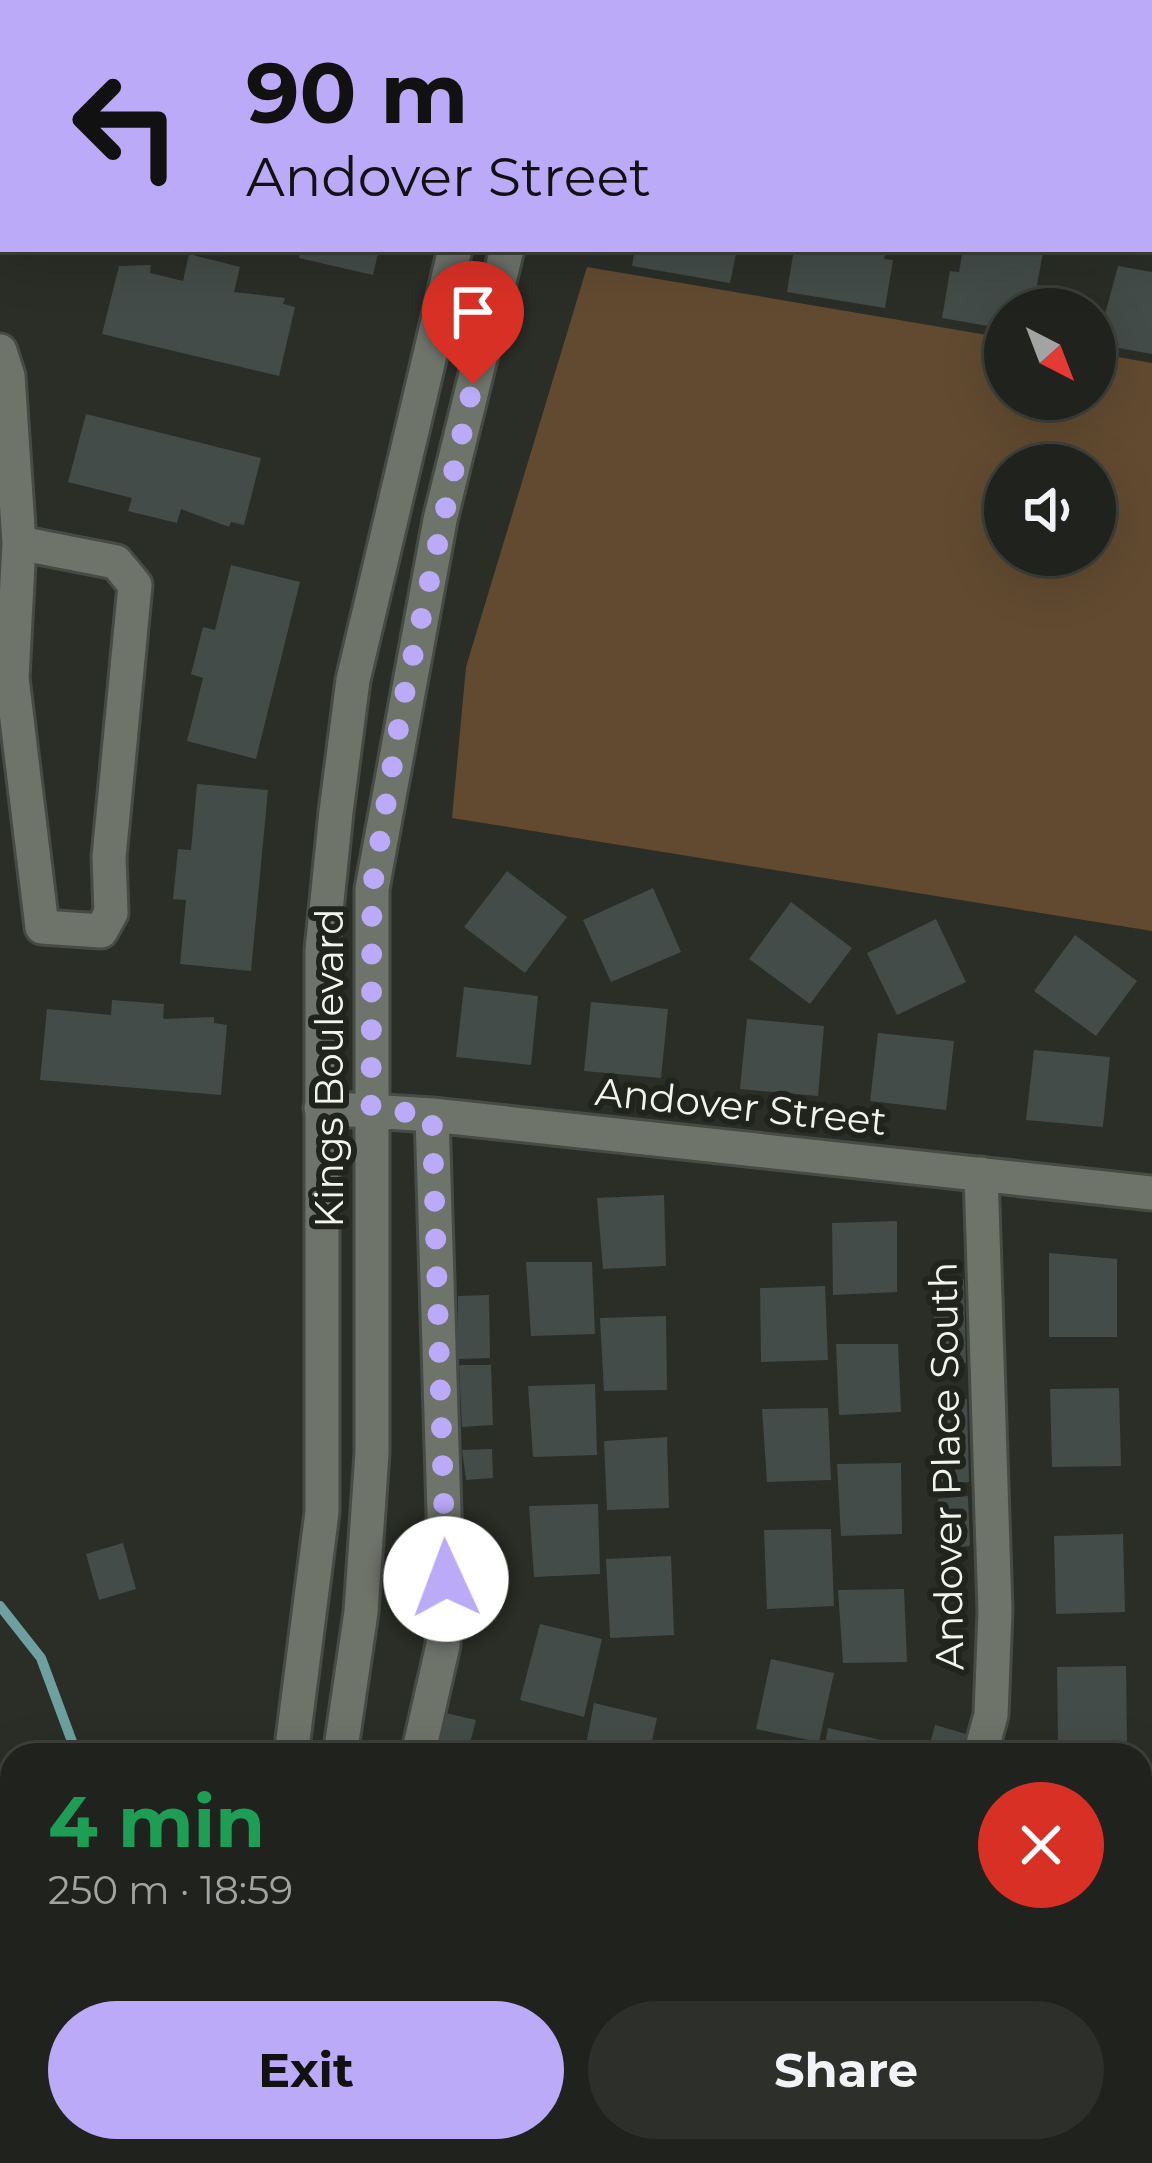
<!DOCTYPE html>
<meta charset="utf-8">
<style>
:root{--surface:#20221d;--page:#2d2f2a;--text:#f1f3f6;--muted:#a2a4a4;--line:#3d3f3b;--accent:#baaaf7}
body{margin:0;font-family:Montserrat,sans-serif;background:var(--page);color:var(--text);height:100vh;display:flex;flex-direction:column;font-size:45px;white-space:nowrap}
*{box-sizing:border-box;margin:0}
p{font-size:39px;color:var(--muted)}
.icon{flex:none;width:66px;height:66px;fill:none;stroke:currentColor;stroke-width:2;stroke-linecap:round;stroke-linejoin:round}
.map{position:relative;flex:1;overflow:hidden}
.side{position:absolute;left:0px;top:1743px;width:1152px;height:420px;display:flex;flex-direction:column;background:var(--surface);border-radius:36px 36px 0 0;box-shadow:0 12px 48px #0002,0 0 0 3px var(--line)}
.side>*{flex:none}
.banner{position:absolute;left:0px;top:0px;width:1152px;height:252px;box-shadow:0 12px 48px #0002,0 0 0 3px var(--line);background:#baaaf7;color:#111;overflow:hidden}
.needle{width:78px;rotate:138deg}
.tools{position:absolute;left:984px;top:288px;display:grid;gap:24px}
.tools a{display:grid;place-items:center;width:132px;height:132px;border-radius:50%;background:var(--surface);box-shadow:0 12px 48px #0002,0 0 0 3px var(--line);font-size:60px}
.pin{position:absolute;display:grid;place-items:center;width:102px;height:102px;color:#fff;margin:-123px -51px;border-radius:50% 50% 50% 0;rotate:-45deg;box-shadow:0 0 12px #0007}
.pin .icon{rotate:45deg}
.me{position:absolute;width:132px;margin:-66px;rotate:358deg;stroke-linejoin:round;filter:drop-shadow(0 0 9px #0008)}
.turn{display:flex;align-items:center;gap:42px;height:252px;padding:0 48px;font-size:54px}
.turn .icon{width:156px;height:156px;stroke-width:2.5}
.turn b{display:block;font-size:84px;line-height:102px}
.round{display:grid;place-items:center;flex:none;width:126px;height:126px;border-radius:63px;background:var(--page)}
.overview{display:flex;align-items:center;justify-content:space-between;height:204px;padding:0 48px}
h1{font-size:72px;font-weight:700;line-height:90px;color:#1e9e55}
.cta{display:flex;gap:24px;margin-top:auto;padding:24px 48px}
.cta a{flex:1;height:138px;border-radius:72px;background:var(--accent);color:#111;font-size:48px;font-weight:700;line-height:138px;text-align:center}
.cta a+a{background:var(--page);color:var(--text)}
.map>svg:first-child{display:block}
.green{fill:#614a30;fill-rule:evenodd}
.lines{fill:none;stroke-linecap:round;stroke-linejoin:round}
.stream{stroke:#6ea0a0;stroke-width:10}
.building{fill:#434c48}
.minor-casing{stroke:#474b45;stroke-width:39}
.minor{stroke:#6f746b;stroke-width:33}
.route{stroke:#baaaf7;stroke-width:21;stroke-dasharray:0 37.8}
.labels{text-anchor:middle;stroke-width:12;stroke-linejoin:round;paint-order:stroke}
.street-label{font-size:39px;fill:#f0f3ee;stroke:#20241d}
</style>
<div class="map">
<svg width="1152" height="2163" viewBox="0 0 1152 2163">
<rect width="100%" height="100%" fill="#2a2e27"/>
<path class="green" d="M587,267L1005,338V399H1095V353L1152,363V931L452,818L466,667ZM1005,465H1095V555H1005Z"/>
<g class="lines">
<path class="stream" d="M0,1606L41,1658L77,1755
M794,2151L862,2163"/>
</g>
<path class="building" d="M301,249H379L373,275L299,258Z
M635,249H737L730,283L632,266Z
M794,249H886L884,259L893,260L885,308L787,292Z
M963,249L1043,253L1037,285L1048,286L1044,309H1005V329L942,318L950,271L959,272Z
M189,254L240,267L234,292L285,298L283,304L295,307L279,376L102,334L119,266L151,265L150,273L183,281Z
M1118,266L1152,272V354L1097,344Z
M86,414L261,458L244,525L231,522L229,527L181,509L177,523L128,511L132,498L68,482Z
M231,565L300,582L256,759L187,741L203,678L191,674L203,627L215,630Z
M197,784L268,790L251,971L180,964L186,900L173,899L178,849L191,850Z
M507,871L567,917L525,973L464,927Z
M653,888L681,952L611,982L583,920Z
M791,902L852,948L810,1004L749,959Z
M936,919L966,982L897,1015L867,953Z
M1075,935L1137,981L1096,1036L1034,991Z
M464,987L538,996L531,1065L456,1057Z
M112,1000L164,1004L163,1019L214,1017V1023L227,1025L221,1095L40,1080L47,1009L111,1015Z
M591,1002L668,1009L661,1078L584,1071Z
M747,1019L824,1026L818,1096L740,1089Z
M878,1033L954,1041L946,1110L870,1101Z
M1034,1050L1110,1057L1103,1127L1026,1120Z
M664,1195L666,1266L603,1269L597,1198Z
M897,1221V1292L833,1295L832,1223Z
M1049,1253L1117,1259V1337H1049Z
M526,1262H592L595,1334L531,1336Z
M964,1279L966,1363H935L934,1280Z
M825,1286L828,1360L761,1362L760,1288Z
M489,1295L490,1358L458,1359V1296Z
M666,1316L667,1390L604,1391L600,1318Z
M836,1344H898L901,1412L839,1415Z
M459,1365H491L493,1425L462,1427Z
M595,1384L597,1455L533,1457L528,1386Z
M1119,1388L1121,1466L1052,1467L1050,1389Z
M967,1399L969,1482L939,1484L938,1401Z
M828,1408L831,1480L767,1482L762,1409Z
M667,1437L669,1508L607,1510L604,1441Z
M492,1449L493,1478L466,1480L462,1450Z
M901,1463L902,1534L841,1536L837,1464Z
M968,1496L970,1546L940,1549L938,1499Z
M598,1504L600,1574L534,1577L529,1506Z
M831,1529L834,1606L767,1609L764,1530Z
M1123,1534L1125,1612L1056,1614L1054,1536Z
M123,1543L136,1589L99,1600L86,1554Z
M671,1556L674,1635L610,1638L606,1559Z
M904,1589L907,1662L843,1663L838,1590Z
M540,1624L602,1639L584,1717L520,1700Z
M771,1659L834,1673L819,1742L756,1729Z
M1126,1666L1127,1742L1058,1743L1057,1667Z
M594,1703L657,1718L649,1755H584Z
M446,1713L476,1720L467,1755H437Z
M935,1725L966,1734L960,1755H927Z
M828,1728L894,1743L891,1755H823Z
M1148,1956L1152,2042L1140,2046V1959Z"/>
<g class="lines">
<defs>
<path id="minor" d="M72,0L76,3
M577,0L588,3
M518,3V0
M763,3L764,0
M1149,107H1152
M0,351L8,376L19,543
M19,543L116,562L135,585L109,857L111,913L101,931L42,927L12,678Z
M321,1108L432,1115L1152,1193
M291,1755L322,1512V950L336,812L353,680L455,249
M340,1755L361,1612L372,1453V889L440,520L507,249
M418,1755L443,1645L446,1579L432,1115
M980,1755L991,1715L995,1611L981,1174
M0,2152L14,2163
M203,2163L207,2151
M243,2163L246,2151"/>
</defs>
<use href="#minor" class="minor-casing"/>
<use href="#minor" class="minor"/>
</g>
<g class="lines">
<path class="route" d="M446,1579L432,1115L371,1109L372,889L403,701L473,384"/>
</g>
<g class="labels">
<g class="street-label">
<text transform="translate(329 1068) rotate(-90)" y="14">Kings Boulevard</text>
<text transform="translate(741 1106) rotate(6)" y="14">Andover Street</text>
<text transform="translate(946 1466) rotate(-91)" y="14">Andover Place South</text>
</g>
</g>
</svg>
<div class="tools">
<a><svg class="needle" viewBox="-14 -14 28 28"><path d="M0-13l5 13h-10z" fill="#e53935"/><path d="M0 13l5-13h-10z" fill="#a2a4a4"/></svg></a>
<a><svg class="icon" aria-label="sound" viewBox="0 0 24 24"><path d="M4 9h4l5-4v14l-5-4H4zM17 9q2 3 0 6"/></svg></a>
</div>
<div class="pin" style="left:473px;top:384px;background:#d93025"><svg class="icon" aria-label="arrive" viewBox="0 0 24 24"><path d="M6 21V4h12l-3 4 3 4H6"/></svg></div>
<svg class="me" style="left:446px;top:1579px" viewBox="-20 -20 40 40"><circle r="19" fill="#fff"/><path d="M0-13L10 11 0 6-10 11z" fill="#baaaf7"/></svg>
<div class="banner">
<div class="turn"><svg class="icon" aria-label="left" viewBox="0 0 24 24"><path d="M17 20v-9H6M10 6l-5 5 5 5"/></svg><div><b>90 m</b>Andover Street</div></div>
</div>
<section class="side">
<div class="overview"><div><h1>4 min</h1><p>250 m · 18:59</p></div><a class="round" style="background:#d93025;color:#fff"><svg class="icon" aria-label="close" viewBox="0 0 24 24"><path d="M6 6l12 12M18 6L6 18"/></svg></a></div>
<div class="cta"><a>Exit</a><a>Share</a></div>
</section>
</div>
